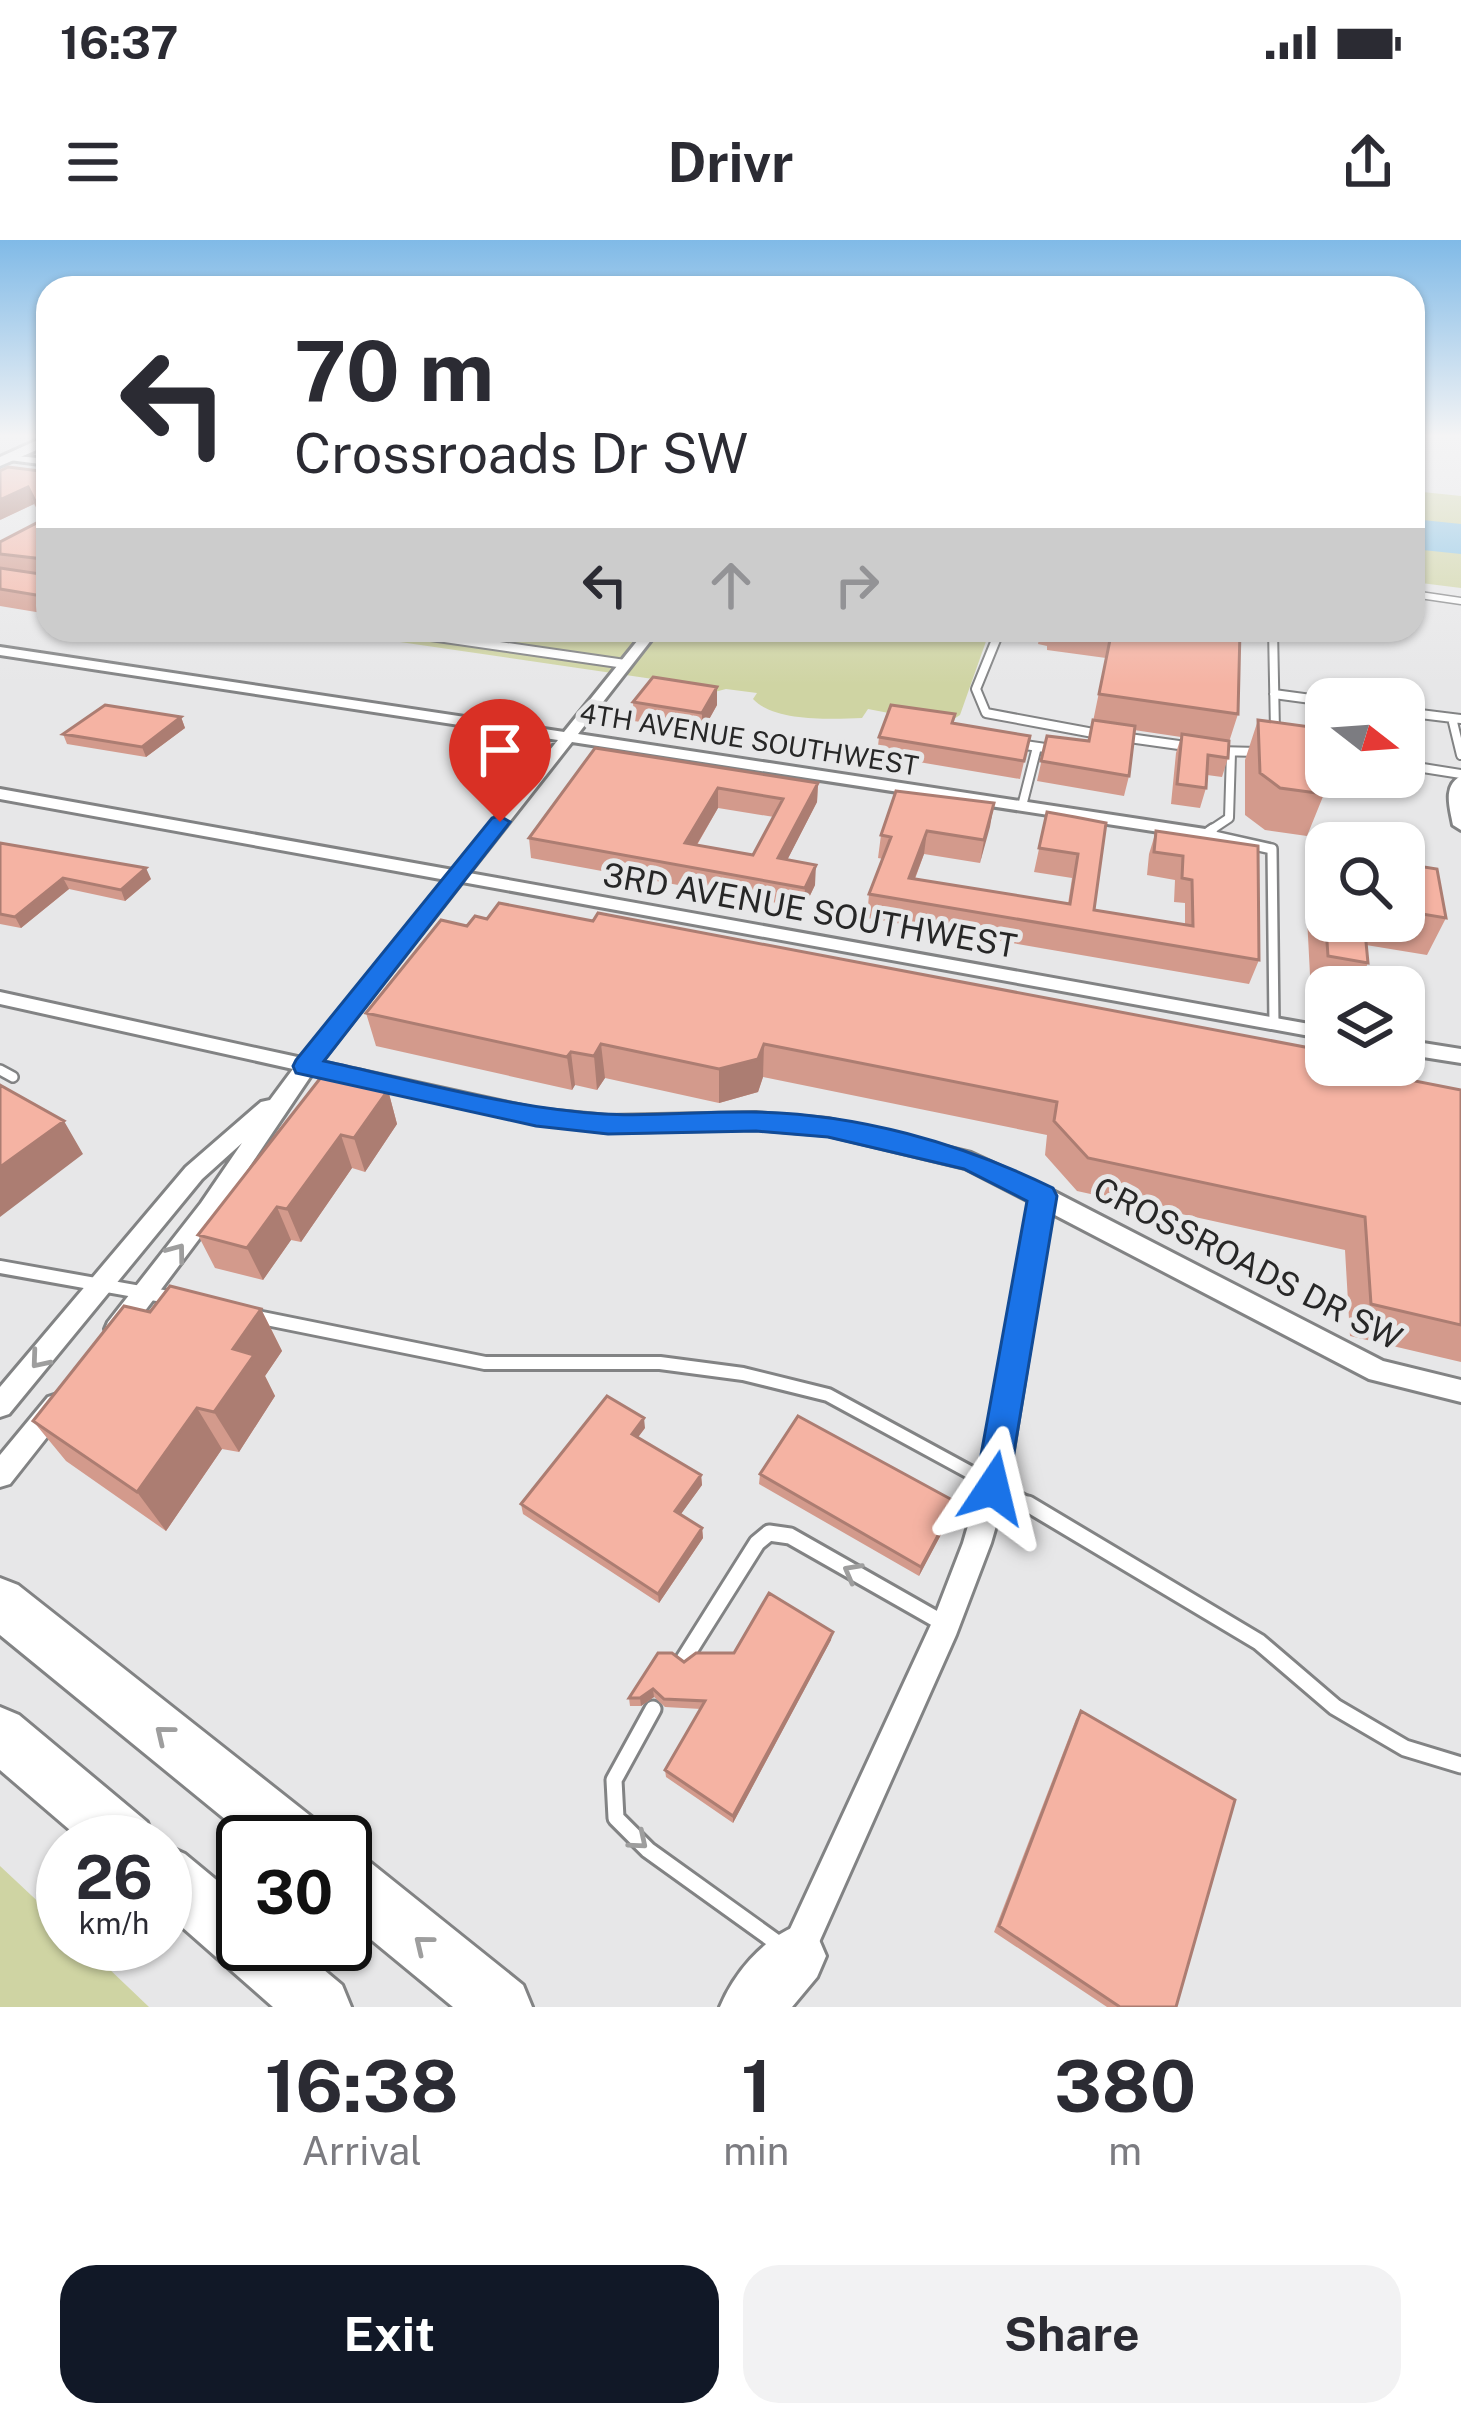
<!DOCTYPE html>
<style>
:root{--surface:#fff;--page:#f2f2f3;--text:#2b2b33;--muted:#7c7c81;--accent:#111827}
body{margin:0;font-family:"Public Sans",sans-serif;background:var(--page);color:var(--text);height:100vh;display:flex;flex-direction:column;font-size:45px;white-space:nowrap}
*{box-sizing:border-box;margin:0}
p{font-size:39px;color:var(--muted)}
.icon{flex:none;width:66px;height:66px;fill:none;stroke:currentColor;stroke-width:2;stroke-linecap:round;stroke-linejoin:round}
.map{position:relative;height:1767px;overflow:hidden}
.details{display:flex;flex-direction:column;background:var(--surface);flex:1}
.details>*{flex:none}
.banner{position:absolute;left:36px;top:36px;width:1389px;height:366px;border-radius:36px;box-shadow:0 3px 9px #0004;background:#fff;color:var(--text);overflow:hidden}
.needle{width:78px;rotate:107deg}
.fabs{position:absolute;left:1305px;top:438px;display:grid;gap:24px}
.fabs a{display:grid;place-items:center;width:120px;height:120px;border-radius:24px;background:var(--surface);box-shadow:0 3px 9px #0004;font-size:60px}
.speed{position:absolute;left:36px;top:1575px;display:flex;gap:24px;font-size:60px;font-weight:700;text-align:center}
.speed>*{display:grid;place-content:center;width:156px;height:156px;border-radius:50%;background:var(--surface);box-shadow:0 3px 9px #0004;line-height:1}
.speed small{font-size:30px;font-weight:400}
.speed .limit{border:6px solid #111;border-radius:18px;background:#fff;color:#111}
.pin{position:absolute;display:grid;place-items:center;width:102px;height:102px;color:#fff;margin:-123px -51px;border-radius:50% 50% 50% 0;rotate:-45deg;box-shadow:0 0 12px #0007}
.pin .icon{rotate:45deg}
.me{position:absolute;width:132px;margin:-66px;rotate:10deg;stroke-linejoin:round;filter:drop-shadow(0 0 9px #0008)}
.turn{display:flex;align-items:center;gap:42px;height:252px;padding:0 60px;font-size:54px}
.turn .icon{width:156px;height:156px;stroke-width:2.5}
.turn b{display:block;font-size:84px;line-height:102px}
.lanes{display:flex;align-items:center;height:114px;padding:0 60px;background:#0003;justify-content:center;gap:60px;direction:ltr}
.lanes .off{opacity:.35}
.eta{display:flex;justify-content:space-evenly;align-items:center;height:204px;text-align:center}
.eta b{font-size:72px;font-weight:700;line-height:84px}
.primary-button{display:flex;gap:24px;margin-top:auto;padding:24px 60px}
.primary-button a{flex:1;height:138px;border-radius:36px;background:var(--accent);color:#fff;font-size:48px;font-weight:700;line-height:138px;text-align:center}
.primary-button a+a{background:var(--page);color:var(--text)}
.status{display:flex;justify-content:space-between;align-items:center;height:84px;padding:0 60px;background:var(--surface);direction:ltr}
.status svg{height:33px;fill:currentColor}
header{display:flex;justify-content:space-between;align-items:center;height:156px;padding:0 60px;background:var(--surface);font-size:54px;font-weight:700}
.map>svg:first-child{display:block}
.green{fill:#cfd4a3}
.water{fill:#84c2e5}
.lines{fill:none;stroke-linecap:round;stroke-linejoin:round}
.lane-far4-casing{stroke:#828384;stroke-width:9}
.lane-far3-casing{stroke:#828384;stroke-width:12}
.lane-far2-casing{stroke:#828384;stroke-width:14}
.lane-far1-casing{stroke:#828384;stroke-width:18}
.lane-casing{stroke:#828384;stroke-width:21}
.street-casing{stroke:#828384;stroke-width:6}
.secondary-casing{stroke:#828384;stroke-width:6}
.primary-casing{stroke:#828384;stroke-width:6}
.lane-far4{stroke:#fff;stroke-width:6}
.lane-far3{stroke:#fff;stroke-width:8}
.lane-far2{stroke:#fff;stroke-width:9}
.lane-far1{stroke:#fff;stroke-width:12}
.lane{stroke:#fff;stroke-width:15}
.street{fill:#fff;fill-rule:evenodd}
.secondary{fill:#fff;fill-rule:evenodd}
.primary{fill:#fff;fill-rule:evenodd}
.wall{fill:#d39a8c;fill-rule:evenodd}
.shaded-wall{fill:#ac7d72}
.building{fill:#f5b3a3;stroke:#ac7d72;stroke-width:3;fill-rule:evenodd}
.oneway{stroke:#9e9e9e}
.route{fill:#1a73e8;stroke:#114b97;stroke-width:3}
.labels{text-anchor:middle;stroke-width:10;stroke-linejoin:round;paint-order:stroke}
.far-street-label{font-size:27px;fill:#272727;stroke:#e7e7e8}
.street-label{font-size:33px;fill:#272727;stroke:#e7e7e8}
</style>
<div class="status"><b>16:37</b><svg viewBox="0 0 49 12"><path d="M0 12V9h3v3zM5 12V6h3v6zM10 12V3h3v9zM15 12V0h3v12zM26 1h20v11H26zM47 4h2v5h-2z"/></svg></div>
<header><svg class="icon" aria-label="menu" viewBox="0 0 24 24"><path d="M4 6h16M4 12h16M4 18h16"/></svg>Drivr<svg class="icon" aria-label="share" viewBox="0 0 24 24"><path d="M12 15V3M7 8l5-5 5 5M5 13v7h14v-7"/></svg></header>
<div class="map">
<svg width="1461" height="1767" viewBox="0 0 1461 1767">
<rect width="100%" height="100%" fill="#e7e7e8"/>
<path class="green" d="M1413,251L1461,256V348L1413,342Z
M350,390H990L960,475L946,484L868,469L862,478C831,479 774,482 753,459L757,453L726,449L703,455L653,439L345,394Z
M0,1626L63,1685V1704H83L149,1767H0Z"/>
<path class="water" d="M1413,279L1461,284V314L1413,309Z"/>
<g class="lines">
<defs>
<path id="lane-far4" d="M1413,354L1461,361"/>
<path id="lane-far3" d="M389,390L625,424
M1000,390L976,449L986,473L1104,495
M1273,390L1275,491
M1274,454L1326,461
M1404,472L1461,479
M1452,478L1461,515
M1122,497L1193,507
M1018,504L1059,510
M1217,511L1258,512
M1404,525L1461,534
M1022,566L1037,507
M1208,592L1229,578L1231,513"/>
<path id="lane-far2" d="M1205,594L1272,609L1274,784
M1206,594L1213,589
M0,830L13,837"/>
<path id="lane-far1" d="M0,1027L174,1058
M257,1077L485,1123H660L743,1134L828,1155L1034,1267"/>
<path id="lane" d="M1028,1264L1259,1402L1335,1467L1405,1508L1461,1525
M684,1419L757,1303L769,1293L790,1296L943,1383
M653,1469L614,1540L616,1578L648,1610L783,1707"/>
<path id="street" d="M6,215L48,219V225L9,220Z
M646,390H659L578,494L1205,589L1213,594L1205,599L572,502L469,633L1326,787V799L462,642L321,822L536,869L608,876L756,873L828,879L971,913L1051,950L1383,1121L1461,1140V1162L1369,1139L1051,973L1007,1248L991,1303L956,1395L808,1727L796,1733L784,1727L778,1715L934,1378L963,1303L979,1248L1031,962L965,928L828,895L756,889L608,892L536,883L312,834L217,975L126,1096L117,1099L108,1096L105,1089L108,1082L201,963L242,903L202,939L9,1174L0,1177V1147L186,927L261,862L270,860L293,829L0,764V752L302,818L446,640L0,559V549L453,630L558,500L0,415V407L564,492Z
M1461,536V590L1453,585C1450,568 1442,546 1461,536Z
M1404,800L1461,809V823L1404,814Z
M57,1154L66,1157L70,1165L66,1173L10,1244L0,1247V1215L48,1157Z"/>
<path id="secondary" d="M42,198H48V205L0,226V217Z"/>
<path id="primary" d="M0,1338L18,1345L318,1582L326,1602H253L0,1395Z
M0,1467L19,1475L147,1582L155,1602H84L0,1530Z
M165,1605L185,1614L243,1662V1704H293L342,1745L351,1767H273L165,1672Z
M345,1611L366,1619L523,1745L532,1767H453L345,1678Z
M796,1686L817,1695L826,1716L817,1737L792,1767H720C734,1733 762,1700 796,1686Z"/>
</defs>
<use href="#lane-far4" class="lane-far4-casing"/>
<use href="#lane-far3" class="lane-far3-casing"/>
<use href="#lane-far2" class="lane-far2-casing"/>
<use href="#lane-far1" class="lane-far1-casing"/>
<use href="#lane" class="lane-casing"/>
<use href="#street" class="street-casing"/>
<use href="#secondary" class="secondary-casing"/>
<use href="#primary" class="primary-casing"/>
<use href="#lane-far4" class="lane-far4"/>
<use href="#lane-far3" class="lane-far3"/>
<use href="#lane-far2" class="lane-far2"/>
<use href="#lane-far1" class="lane-far1"/>
<use href="#lane" class="lane"/>
<use href="#street" class="street"/>
<use href="#secondary" class="secondary"/>
<use href="#primary" class="primary"/>
</g>
<path class="wall" d="M48,232V374L0,366V302L43,280L34,264L0,280Z
M1041,390H1240L1238,474L1229,502L1228,518L1222,537L1207,535L1206,548L1200,568L1171,564L1176,513L1181,497L1134,490L1129,536L1124,556L1037,541L1047,496L1089,501L1106,418L1047,410V406L1038,404Z
M633,462L717,465L702,492L634,481Z
M181,477L185,488L146,517L67,504L63,494Z
M1258,480L1324,554L1307,596L1265,590L1245,575V520Z
M954,483L1030,496L1020,539L877,515L879,497Z
M595,508L818,543L817,562L787,620L815,645L804,668L531,618L529,598ZM718,568L774,577L753,615L697,605Z
M994,563L980,623L924,614L915,639L1068,664L1072,638L1034,632L1047,572L1075,577L1094,670L1185,685V663L1174,662L1175,640L1147,635L1149,614L1156,591L1258,606L1259,720L1249,744L867,678L869,654L883,619L878,618L881,595Z
M1320,602L1326,681H1404V615L1446,678L1427,715L1366,705L1368,723L1357,747H1326V757L1311,754L1305,639Z
M0,603L151,639L125,661L69,649L21,688L0,684Z
M467,686L1364,831L1461,850V1122L1350,1096L1345,1010L1077,951L1045,915L1047,895L763,837L758,852L719,863L605,838L597,850L575,845L572,850L376,806L366,773Z
M388,850L397,884L365,932L352,928L301,1002L291,1000L263,1040L215,1028L198,995Z
M261,1069L282,1111L265,1136L275,1156L239,1212L222,1209L166,1291L66,1221L33,1181L150,1072Z
M645,1188L638,1197L701,1235L702,1245L680,1275L702,1288L703,1298L659,1363L523,1274L521,1264Z
M760,1234L956,1262L953,1272L919,1336L759,1244Z
M831,1400L733,1583L666,1537L665,1530L701,1469L665,1467L654,1457L641,1466H630L629,1458L684,1422L734,1413Z
M1081,1471L1176,1767H1107L994,1692L1076,1479Z"/>
<path class="shaded-wall" d="M28,247L34,264L0,280V260Z
M717,447V465L702,492V473Z
M181,477L185,488L146,517L142,507Z
M818,543L817,562L778,638V618Z
M718,548V568L686,623L685,603Z
M994,563L990,587L980,623L984,600Z
M927,591L924,614L906,661L909,638Z
M816,625L815,645L804,668L805,648Z
M146,628L151,639L125,661L121,650Z
M63,638L69,649L21,688L15,677Z
M601,804L605,838L597,850L594,816Z
M764,804L763,837L758,852L719,863V829Z
M571,812L575,845L572,850L567,817Z
M388,850L397,884L365,932L354,898Z
M64,881L83,914L0,977V927Z
M341,895L352,928L301,1002L287,969Z
M277,967L291,1000L263,1040L247,1008Z
M261,1069L282,1111L265,1136L275,1156L239,1212L214,1172L233,1109Z
M197,1168L222,1209L166,1291L137,1252Z
M644,1178L645,1188L633,1204L632,1194Z
M701,1235L702,1245L676,1281L675,1271Z
M956,1262L953,1272L919,1336L921,1327Z
M702,1288L703,1298L659,1363L658,1354Z
M833,1392L831,1400L733,1583V1576Z
M653,1449L654,1457L641,1466L640,1458Z"/>
<path class="building" d="M8,227L48,232V328L43,319L0,314V302L44,279L28,247L0,260V231Z
M0,328L40,334L48,329V357L0,349Z
M1112,390H1240L1238,474L1099,454Z
M653,437L717,447L702,473L633,462Z
M105,465L181,477L142,507L63,494Z
M891,465L955,474L952,483L1030,496L1024,521L879,497Z
M1093,480L1135,486L1129,536L1041,521L1047,496L1089,501Z
M1258,480L1318,488L1324,554L1280,548L1260,533Z
M1182,494L1229,501L1228,518L1208,515L1206,548L1177,544Z
M595,508L818,543L778,618L816,625L805,648L529,598ZM718,548L783,559L753,615L685,603Z
M896,551L994,563L984,600L927,591L909,638L1070,664L1078,614L1039,608L1047,572L1075,577L1106,583L1094,670L1193,686L1192,640L1182,638L1183,616L1154,612L1156,591L1258,606L1259,720L869,654L891,597L881,595Z
M1320,602L1326,603V681H1364L1368,723L1328,716Z
M0,603L146,628L121,650L63,638L15,677L0,674Z
M1404,615L1410,616L1411,625L1437,629L1446,678L1404,671Z
M499,663L593,681L598,673L1326,811V825H1363L1364,831L1461,850V1085L1371,1064L1365,977L1088,918L1054,881L1057,862L764,804L758,819L719,829L601,804L594,816L571,812L567,817L366,773L441,680L467,686L475,676L487,679Z
M322,836L388,850L354,898L341,895L287,969L277,967L247,1008L198,995Z
M0,845L64,881L0,927Z
M170,1046L261,1069L233,1109L254,1115L214,1172L197,1168L137,1252L33,1181L124,1066L150,1072Z
M607,1156L644,1178L632,1194L701,1235L675,1271L702,1288L658,1354L521,1264Z
M798,1176L956,1262L921,1327L760,1234Z
M769,1353L833,1392L733,1576L665,1530L705,1461L664,1459L653,1449L640,1458H629L658,1413H672L684,1422L696,1413H734Z
M1081,1471L1235,1560L1176,1767H1120L999,1686Z"/>
<defs><path id="oneway-chevron" d="M-2-3.5L2.5 0L-2 3.5" fill="none" stroke-width="1.6" stroke-linecap="round" stroke-linejoin="round" transform="scale(3)"/></defs>
<g class="oneway">
<use href="#oneway-chevron" transform="translate(177 1012) rotate(-53)"/>
<use href="#oneway-chevron" transform="translate(39 1120) rotate(130)"/>
<use href="#oneway-chevron" transform="translate(852 1332) rotate(-151)"/>
<use href="#oneway-chevron" transform="translate(164 1494) rotate(-141)"/>
<use href="#oneway-chevron" transform="translate(639 1601) rotate(40)"/>
<use href="#oneway-chevron" transform="translate(423 1704) rotate(-141)"/>
</g>
<linearGradient id="sky" x2="0" y2="1"><stop stop-color="#80bae7"/><stop offset="0.44" stop-color="#f4f4f5"/><stop offset="1" stop-color="#f4f4f5" stop-opacity="0"/></linearGradient>
<rect width="1461" height="445" fill="url(#sky)"/>
<path class="route" d="M500,576L510,582L507,586L324,821C416,841 510,868 604,874C653,877 703,871 752,872C856,873 961,903 1053,948L1057,956L1006,1260L993,1264L980,1260L975,1248L1027,961L964,929L828,897L756,891L608,894L536,886L296,833L293,826L296,820L492,578Z"/>
<g class="labels">
<g class="far-street-label">
<text transform="translate(749 500) rotate(9)" y="9">4TH AVENUE SOUTHWEST</text>
</g>
<g class="street-label">
<text transform="translate(810 670) rotate(10)" y="12">3RD AVENUE SOUTHWEST</text>
<text transform="translate(1248 1023) rotate(27)" y="12">CROSSROADS DR SW</text>
</g>
</g>
</svg>
<div class="fabs">
<a><svg class="needle" viewBox="-14 -14 28 28"><path d="M0-13l5 13h-10z" fill="#e53935"/><path d="M0 13l5-13h-10z" fill="#7c7c81"/></svg></a>
<a><svg class="icon" aria-label="search" viewBox="0 0 24 24"><circle cx="10" cy="10" r="6"/><path d="M15 15l6 6"/></svg></a>
<a><svg class="icon" aria-label="layers" viewBox="0 0 24 24"><path d="M12 4l9 5-9 5-9-5zM3 14l9 5 9-5"/></svg></a>
</div>
<div class="speed"><div>26<small>km/h</small></div><div class="limit">30</div></div>
<div class="pin" style="left:500px;top:582px;background:#d93025"><svg class="icon" aria-label="arrive" viewBox="0 0 24 24"><path d="M6 21V4h12l-3 4 3 4H6"/></svg></div>
<svg class="me" style="left:993px;top:1248px" viewBox="-20 -20 40 40"><path d="M0-17L14 15 0 8-14 15z" fill="#1a73e8" stroke="#fff" stroke-width="4"/></svg>
<div class="banner">
<div class="turn"><svg class="icon" aria-label="left" viewBox="0 0 24 24"><path d="M17 20v-9H6M10 6l-5 5 5 5"/></svg><div><b>70 m</b>Crossroads Dr SW</div></div>
<div class="lanes"><svg class="icon" aria-label="left" viewBox="0 0 24 24"><path d="M17 20v-9H6M10 6l-5 5 5 5"/></svg><svg class="icon off" aria-label="ahead" viewBox="0 0 24 24"><path d="M12 20V5M6 11l6-6 6 6"/></svg><svg class="icon off" aria-label="right" viewBox="0 0 24 24"><path d="M7 20v-9h11M14 6l5 5-5 5"/></svg></div>
</div>
</div>
<section class="details">
<div class="eta">
<div><b>16:38</b><p>Arrival</p></div>
<div><b>1</b><p>min</p></div>
<div><b>380</b><p>m</p></div>
</div>
<div class="primary-button"><a>Exit</a><a>Share</a></div>
</section>
